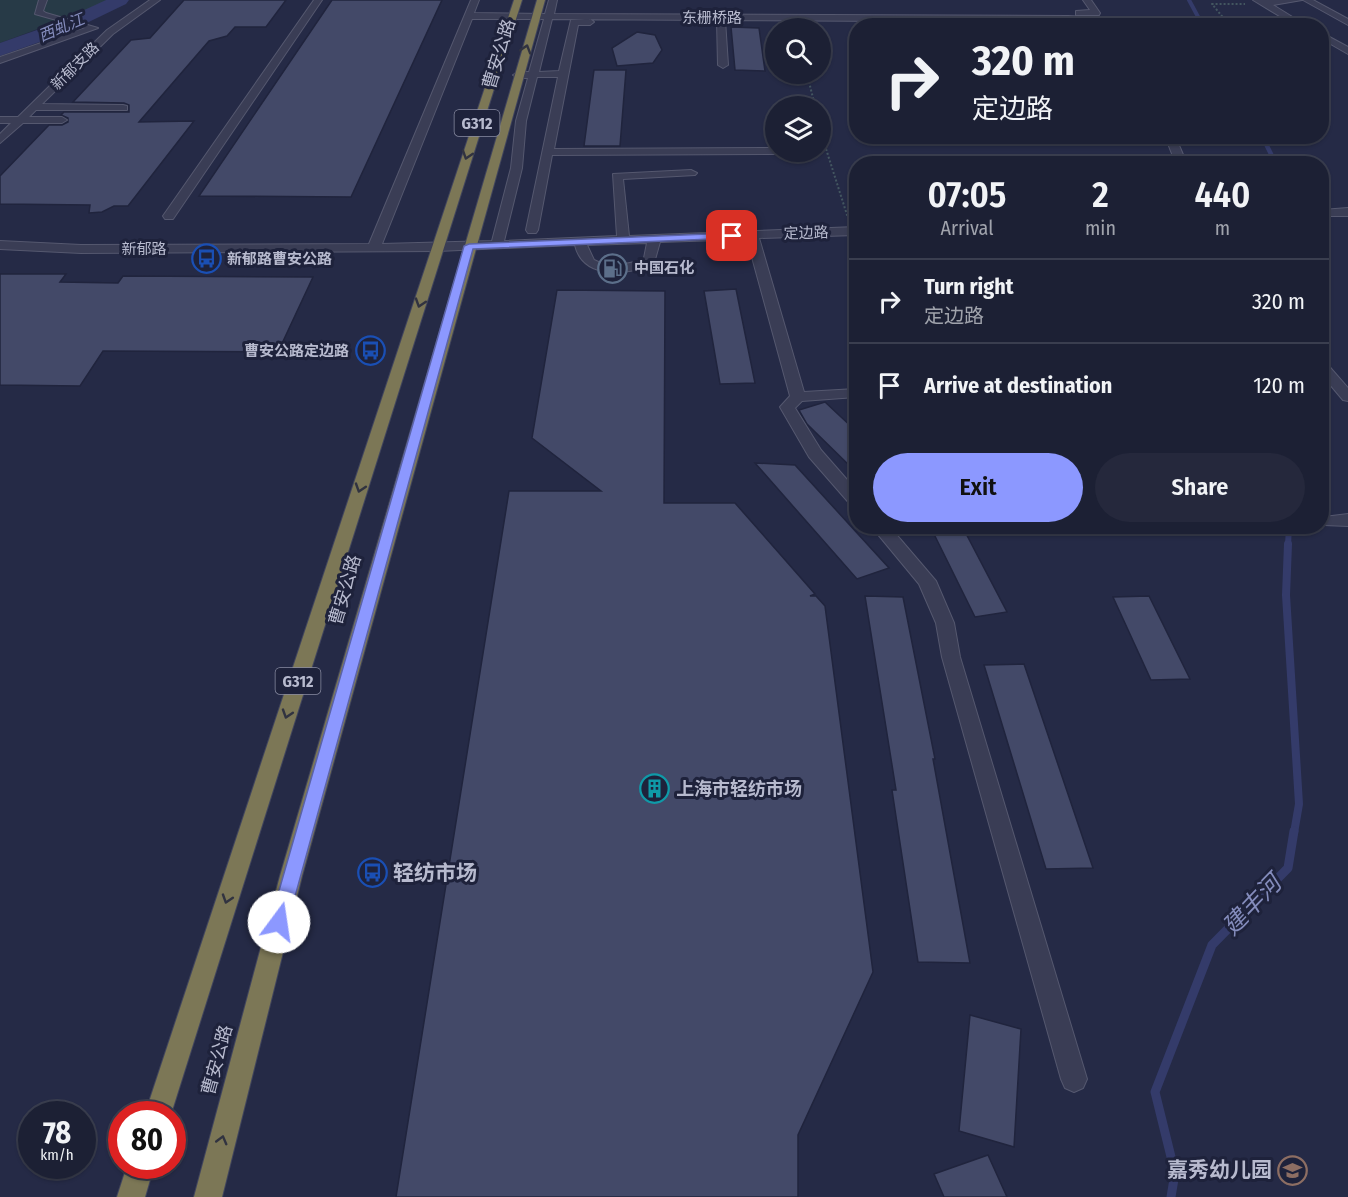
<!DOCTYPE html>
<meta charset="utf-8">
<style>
:root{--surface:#1c2034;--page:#25283c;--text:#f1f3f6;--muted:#a0a3ac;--line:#3a3e4f;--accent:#8c98ff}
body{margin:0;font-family:"Fira Sans Condensed","Noto Sans SC",sans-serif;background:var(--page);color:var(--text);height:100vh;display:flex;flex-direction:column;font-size:22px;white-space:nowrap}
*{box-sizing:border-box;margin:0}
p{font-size:20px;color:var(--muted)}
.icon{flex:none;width:33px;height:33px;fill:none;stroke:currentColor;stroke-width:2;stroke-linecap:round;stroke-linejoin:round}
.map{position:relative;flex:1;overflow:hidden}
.sheet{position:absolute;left:849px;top:156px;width:480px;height:378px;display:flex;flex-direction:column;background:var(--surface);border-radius:24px;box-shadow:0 2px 4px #0004,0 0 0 2px var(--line)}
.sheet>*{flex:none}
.hud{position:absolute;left:849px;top:18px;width:480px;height:126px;border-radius:24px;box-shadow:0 2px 4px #0004,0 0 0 2px var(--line);background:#1c2034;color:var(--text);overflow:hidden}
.tools{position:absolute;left:765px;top:18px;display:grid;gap:12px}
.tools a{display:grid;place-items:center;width:66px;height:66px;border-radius:50%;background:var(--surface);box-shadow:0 2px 4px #0004,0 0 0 2px var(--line);font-size:30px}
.speed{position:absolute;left:18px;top:1101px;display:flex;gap:12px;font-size:30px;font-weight:700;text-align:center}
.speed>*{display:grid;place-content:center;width:78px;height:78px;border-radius:50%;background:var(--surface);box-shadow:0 2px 4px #0004,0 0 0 2px var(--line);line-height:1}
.speed small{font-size:15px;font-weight:400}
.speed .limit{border:9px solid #d22;background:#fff;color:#111}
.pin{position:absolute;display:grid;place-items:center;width:51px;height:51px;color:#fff;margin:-26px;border-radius:12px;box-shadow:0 3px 9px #0006}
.me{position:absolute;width:66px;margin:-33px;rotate:14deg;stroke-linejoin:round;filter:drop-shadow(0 0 4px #0008)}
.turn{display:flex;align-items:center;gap:21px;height:126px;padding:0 24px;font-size:27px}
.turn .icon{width:78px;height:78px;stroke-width:2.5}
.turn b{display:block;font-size:42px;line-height:51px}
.eta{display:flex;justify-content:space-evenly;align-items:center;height:102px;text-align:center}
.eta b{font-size:36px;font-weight:600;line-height:42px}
.action{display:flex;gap:12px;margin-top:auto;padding:12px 24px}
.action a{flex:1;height:69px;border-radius:36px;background:var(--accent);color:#111;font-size:24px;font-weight:600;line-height:69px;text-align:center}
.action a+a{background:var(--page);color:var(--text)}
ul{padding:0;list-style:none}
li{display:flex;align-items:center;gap:18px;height:84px;padding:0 24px;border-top:2px solid var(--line)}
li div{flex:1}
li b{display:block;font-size:22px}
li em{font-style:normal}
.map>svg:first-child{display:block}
.green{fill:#273a47}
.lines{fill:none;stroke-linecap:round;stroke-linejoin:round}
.stream-far4{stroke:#343b6a;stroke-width:4}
.stream-far3{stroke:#343b6a;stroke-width:4.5}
.stream-far2{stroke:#343b6a;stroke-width:6}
.stream-far1{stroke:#343b6a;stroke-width:8}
.stream{stroke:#343b6a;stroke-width:9}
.river{fill:#343b6a;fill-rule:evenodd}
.building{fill:#434968;stroke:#20243d;stroke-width:1.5}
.minor-casing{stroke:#55586f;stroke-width:2}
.highway-casing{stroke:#41455d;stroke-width:2}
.path{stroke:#435660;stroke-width:2;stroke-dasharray:2 2;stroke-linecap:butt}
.minor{fill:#3a3d55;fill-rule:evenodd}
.highway{fill:#7c7756;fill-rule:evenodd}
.oneway{stroke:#313340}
.route{fill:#8c98ff;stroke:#5b63a6;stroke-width:1.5}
.labels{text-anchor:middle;stroke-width:6;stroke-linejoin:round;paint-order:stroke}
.far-street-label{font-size:15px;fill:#b7bace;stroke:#1e223b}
.far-poi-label{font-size:15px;font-weight:bold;fill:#b7bace;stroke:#1e223b;text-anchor:start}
.far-water-label{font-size:16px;font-style:italic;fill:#848cbc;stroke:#1e223b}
.shield{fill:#1e223b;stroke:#898ca2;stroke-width:1.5}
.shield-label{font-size:16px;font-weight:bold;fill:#b7bace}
.street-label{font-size:18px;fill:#b7bace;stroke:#1e223b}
.poi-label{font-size:18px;font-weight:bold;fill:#b7bace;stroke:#1e223b;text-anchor:start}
.near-poi-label{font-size:21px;font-weight:bold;fill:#b7bace;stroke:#1e223b;text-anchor:start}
.near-water-label{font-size:24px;font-style:italic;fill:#848cbc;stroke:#1e223b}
</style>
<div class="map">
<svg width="1348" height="1197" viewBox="0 0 1348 1197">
<rect width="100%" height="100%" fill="#252a46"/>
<path class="green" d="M0,0H106L97,7L0,43Z"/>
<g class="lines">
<path class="stream-far4" d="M1189,0L1203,26
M1262,136L1265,141"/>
<path class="stream-far3" d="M1264,140L1276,164"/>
<path class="stream-far2" d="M1288,546L1289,526"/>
<path class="stream-far1" d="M1288,544L1286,595L1299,804L1294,833"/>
<path class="stream" d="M1171,1197L1175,1173L1155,1092L1212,945L1288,868L1294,831"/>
<path class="river" d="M106,0H129L126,4L68,32L0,56V43L54,24Z"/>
</g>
<path class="building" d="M184,0H286L266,27H235L227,36L209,41L139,122L194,121L128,206H114L102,212L89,213L90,205L0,204V176L49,125H62L68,122V118L61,115L64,112H129V105L124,103L73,102L131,40L150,38Z
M332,0H442L351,197L199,196Z
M731,27L759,28L765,71L735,70Z
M637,32L655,35L662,50L653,63L617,66L612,48Z
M594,70H626L620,146H584Z
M0,274H66L60,282L118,283L123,276L313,277L278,352L103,351L80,386L0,385Z
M736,289L755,383L720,384L704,291Z
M557,290L665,291L664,503H735L815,594L810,596H816L825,606L873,972L798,1135V1197H396L509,491H601L532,438Z
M825,402L856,431V472L807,424L799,410Z
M755,463L795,465L889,568L857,579Z
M930,526H962L1007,612L975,617Z
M865,596L903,597L935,759H933L970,963L918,962L892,790H896Z
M1149,596L1190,679L1151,680L1113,597Z
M1024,664L1093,868L1046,869L984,665Z
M970,1015L1021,1029L1014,1147L959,1131Z
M988,1155L1007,1197H944L934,1174Z"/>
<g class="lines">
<defs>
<path id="minor" d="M39,0H47L43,11L46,13L98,28L0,63V57L85,28L35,14Z
M150,0H160L113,34L42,104L123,105L127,106V110H36L29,117H62L67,120L62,123H23L0,143V134L11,123H0V117H18L107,30Z
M314,0H322L173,219H165L163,216Z
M471,0H479L474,13L545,14L549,0H557L554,14L1068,16L1165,20L1169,23L1162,26L1068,22L725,20L728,65L723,68L718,65L717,20L552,19L539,72L559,71L571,20L590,19L594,22L590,25H578L554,149L776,148V152H781L776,154L552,155L538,230L536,233H528L526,230L558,77H537L526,121L522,168L504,241L617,236L613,174L691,170L697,173L695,175L623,179L629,236L856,227V235L759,238L804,392L856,389V397L802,401L795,408L821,450L856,490V505L850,504L809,457L780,407L790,396L747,239L660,242L654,263C629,276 583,280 575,245L438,251L81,253L0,249V241L81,245L369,244ZM472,19H544L529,72H518L513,75L518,78H528L516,121L511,168L492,241L382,244ZM647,243L644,258C630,265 609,268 594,260L587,245Z
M1083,0H1091L1100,13L1099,15H1076V11L1090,10Z
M1253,0H1302L1273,5L1307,26H1296Z
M1303,0H1313L1348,19V25Z
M1322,33L1348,47V54L1322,39Z
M1165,136H1175L1187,164H1176Z
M1348,208V216H1322V210Z
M1322,363L1327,364L1348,388V401L1343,400L1322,375Z
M1348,514V526L1324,525L1322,521L1324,517Z
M871,526H889L936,581L954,623L960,657L1087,1079L1083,1088L1074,1092L1065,1088L1061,1079L942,657L936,623L919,584Z"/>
<path id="highway" d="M514,0H522L171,1114H145Z
M537,0H545L302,876L222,1197H194L280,876Z
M127,1166H154L145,1197H117Z"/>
</defs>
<use href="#minor" class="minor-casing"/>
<use href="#highway" class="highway-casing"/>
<path class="path" d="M1178,24L1213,26
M1230,26L1212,4H1245
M807,74L815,106
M820,130L848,218"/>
<use href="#minor" class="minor"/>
<use href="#highway" class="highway"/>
</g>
<defs><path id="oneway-chevron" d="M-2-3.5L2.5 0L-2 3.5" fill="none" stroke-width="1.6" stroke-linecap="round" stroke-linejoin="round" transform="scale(1.5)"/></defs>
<g class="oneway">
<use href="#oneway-chevron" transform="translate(526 49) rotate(-73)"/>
<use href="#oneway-chevron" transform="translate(467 155) rotate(108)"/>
<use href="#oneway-chevron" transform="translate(420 303) rotate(108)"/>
<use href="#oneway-chevron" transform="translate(360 488) rotate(108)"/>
<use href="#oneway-chevron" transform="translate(287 714) rotate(108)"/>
<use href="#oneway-chevron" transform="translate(227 899) rotate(108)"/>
<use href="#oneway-chevron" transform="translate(222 1140) rotate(-75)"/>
</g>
<path class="route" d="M732,233L737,236L736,238L473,249L288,922L285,928L279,930L273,928L270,922L464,246L469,244Z"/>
<defs>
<symbol id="bus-ring" viewBox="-11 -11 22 22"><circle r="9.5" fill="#1e223b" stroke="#1a4fb4" stroke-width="1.5"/><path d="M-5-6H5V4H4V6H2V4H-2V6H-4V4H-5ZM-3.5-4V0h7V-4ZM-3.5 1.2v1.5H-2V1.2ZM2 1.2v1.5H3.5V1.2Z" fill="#1a4fb4"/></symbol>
<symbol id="fuel-ring" viewBox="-11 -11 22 22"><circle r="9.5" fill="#1e223b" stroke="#5c6f8a" stroke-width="1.5"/><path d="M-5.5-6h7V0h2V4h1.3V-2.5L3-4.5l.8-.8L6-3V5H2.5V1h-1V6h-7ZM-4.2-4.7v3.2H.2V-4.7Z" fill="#5c6f8a"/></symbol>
<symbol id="building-ring" viewBox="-11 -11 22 22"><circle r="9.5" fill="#1e223b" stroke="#0f9aa8" stroke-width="1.5"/><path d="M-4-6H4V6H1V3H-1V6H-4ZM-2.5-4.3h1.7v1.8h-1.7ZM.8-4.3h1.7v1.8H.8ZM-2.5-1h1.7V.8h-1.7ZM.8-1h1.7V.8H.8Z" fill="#0f9aa8"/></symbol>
<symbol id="school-ring" viewBox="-11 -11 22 22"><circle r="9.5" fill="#1e223b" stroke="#8d6e63" stroke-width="1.5"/><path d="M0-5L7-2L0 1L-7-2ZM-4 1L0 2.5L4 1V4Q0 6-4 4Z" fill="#8d6e63"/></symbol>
</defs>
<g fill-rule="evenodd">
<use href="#bus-ring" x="190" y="242" width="33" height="33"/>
<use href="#fuel-ring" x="596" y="252" width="33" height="33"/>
<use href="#bus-ring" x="354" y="334" width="33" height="33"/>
<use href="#building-ring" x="638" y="772" width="33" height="33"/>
<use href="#bus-ring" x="356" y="856" width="33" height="33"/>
<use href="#school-ring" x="1276" y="1154" width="33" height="33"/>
</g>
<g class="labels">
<g class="far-street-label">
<text x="712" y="23">东栅桥路</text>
<text transform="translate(75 66) rotate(-45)" y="5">新郁支路</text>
<text transform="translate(806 233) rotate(-2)" y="5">定边路</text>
<text x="144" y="254">新郁路</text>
</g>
<g class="far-poi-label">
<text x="227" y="264">新郁路曹安公路</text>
<text x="634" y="273">中国石化</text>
<text x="349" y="356" text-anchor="end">曹安公路定边路</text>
</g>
<g class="far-water-label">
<text transform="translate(61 27) rotate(-23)" y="6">西虬江</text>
</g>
<g class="shield">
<rect x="454.5" y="110" width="45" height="26" rx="4.5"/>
<rect x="275.5" y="668" width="45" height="26" rx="4.5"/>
</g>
<g class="shield-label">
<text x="477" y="129">G312</text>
<text x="298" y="687">G312</text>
</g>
<g class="street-label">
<text transform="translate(499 54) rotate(-73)" y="6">曹安公路</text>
<text transform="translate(345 590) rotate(-74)" y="6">曹安公路</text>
<text transform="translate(217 1060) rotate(-75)" y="6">曹安公路</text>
</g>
<g class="poi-label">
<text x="676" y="795">上海市轻纺市场</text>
</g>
<g class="near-poi-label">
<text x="393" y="880">轻纺市场</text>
<text x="1272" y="1177" text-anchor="end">嘉秀幼儿园</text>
</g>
<g class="near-water-label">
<text transform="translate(1252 905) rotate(-46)" y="8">建丰河</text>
</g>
</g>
</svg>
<div class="tools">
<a><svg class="icon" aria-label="search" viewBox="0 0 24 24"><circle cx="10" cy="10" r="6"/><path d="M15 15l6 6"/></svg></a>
<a><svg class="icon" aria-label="layers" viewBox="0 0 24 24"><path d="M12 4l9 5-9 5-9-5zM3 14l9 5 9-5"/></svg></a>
</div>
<div class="speed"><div>78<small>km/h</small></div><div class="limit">80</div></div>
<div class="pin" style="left:732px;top:236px;background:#d93025"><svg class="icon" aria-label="arrive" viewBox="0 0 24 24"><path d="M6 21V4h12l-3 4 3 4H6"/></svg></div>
<svg class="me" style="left:279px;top:922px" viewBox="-20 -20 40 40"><circle r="19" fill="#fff"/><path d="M0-13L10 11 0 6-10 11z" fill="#8c98ff"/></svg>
<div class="hud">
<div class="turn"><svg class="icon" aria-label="right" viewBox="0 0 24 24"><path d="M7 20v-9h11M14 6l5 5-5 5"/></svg><div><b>320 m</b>定边路</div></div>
</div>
<section class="sheet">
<div class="eta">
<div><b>07:05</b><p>Arrival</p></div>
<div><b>2</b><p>min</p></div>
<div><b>440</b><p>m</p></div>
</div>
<ul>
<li><svg class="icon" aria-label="right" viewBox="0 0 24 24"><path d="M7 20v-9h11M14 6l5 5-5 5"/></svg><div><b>Turn right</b><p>定边路</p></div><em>320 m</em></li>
<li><svg class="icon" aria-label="arrive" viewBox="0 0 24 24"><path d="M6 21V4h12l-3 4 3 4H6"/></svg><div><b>Arrive at destination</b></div><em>120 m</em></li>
</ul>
<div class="action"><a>Exit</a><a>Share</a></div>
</section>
</div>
